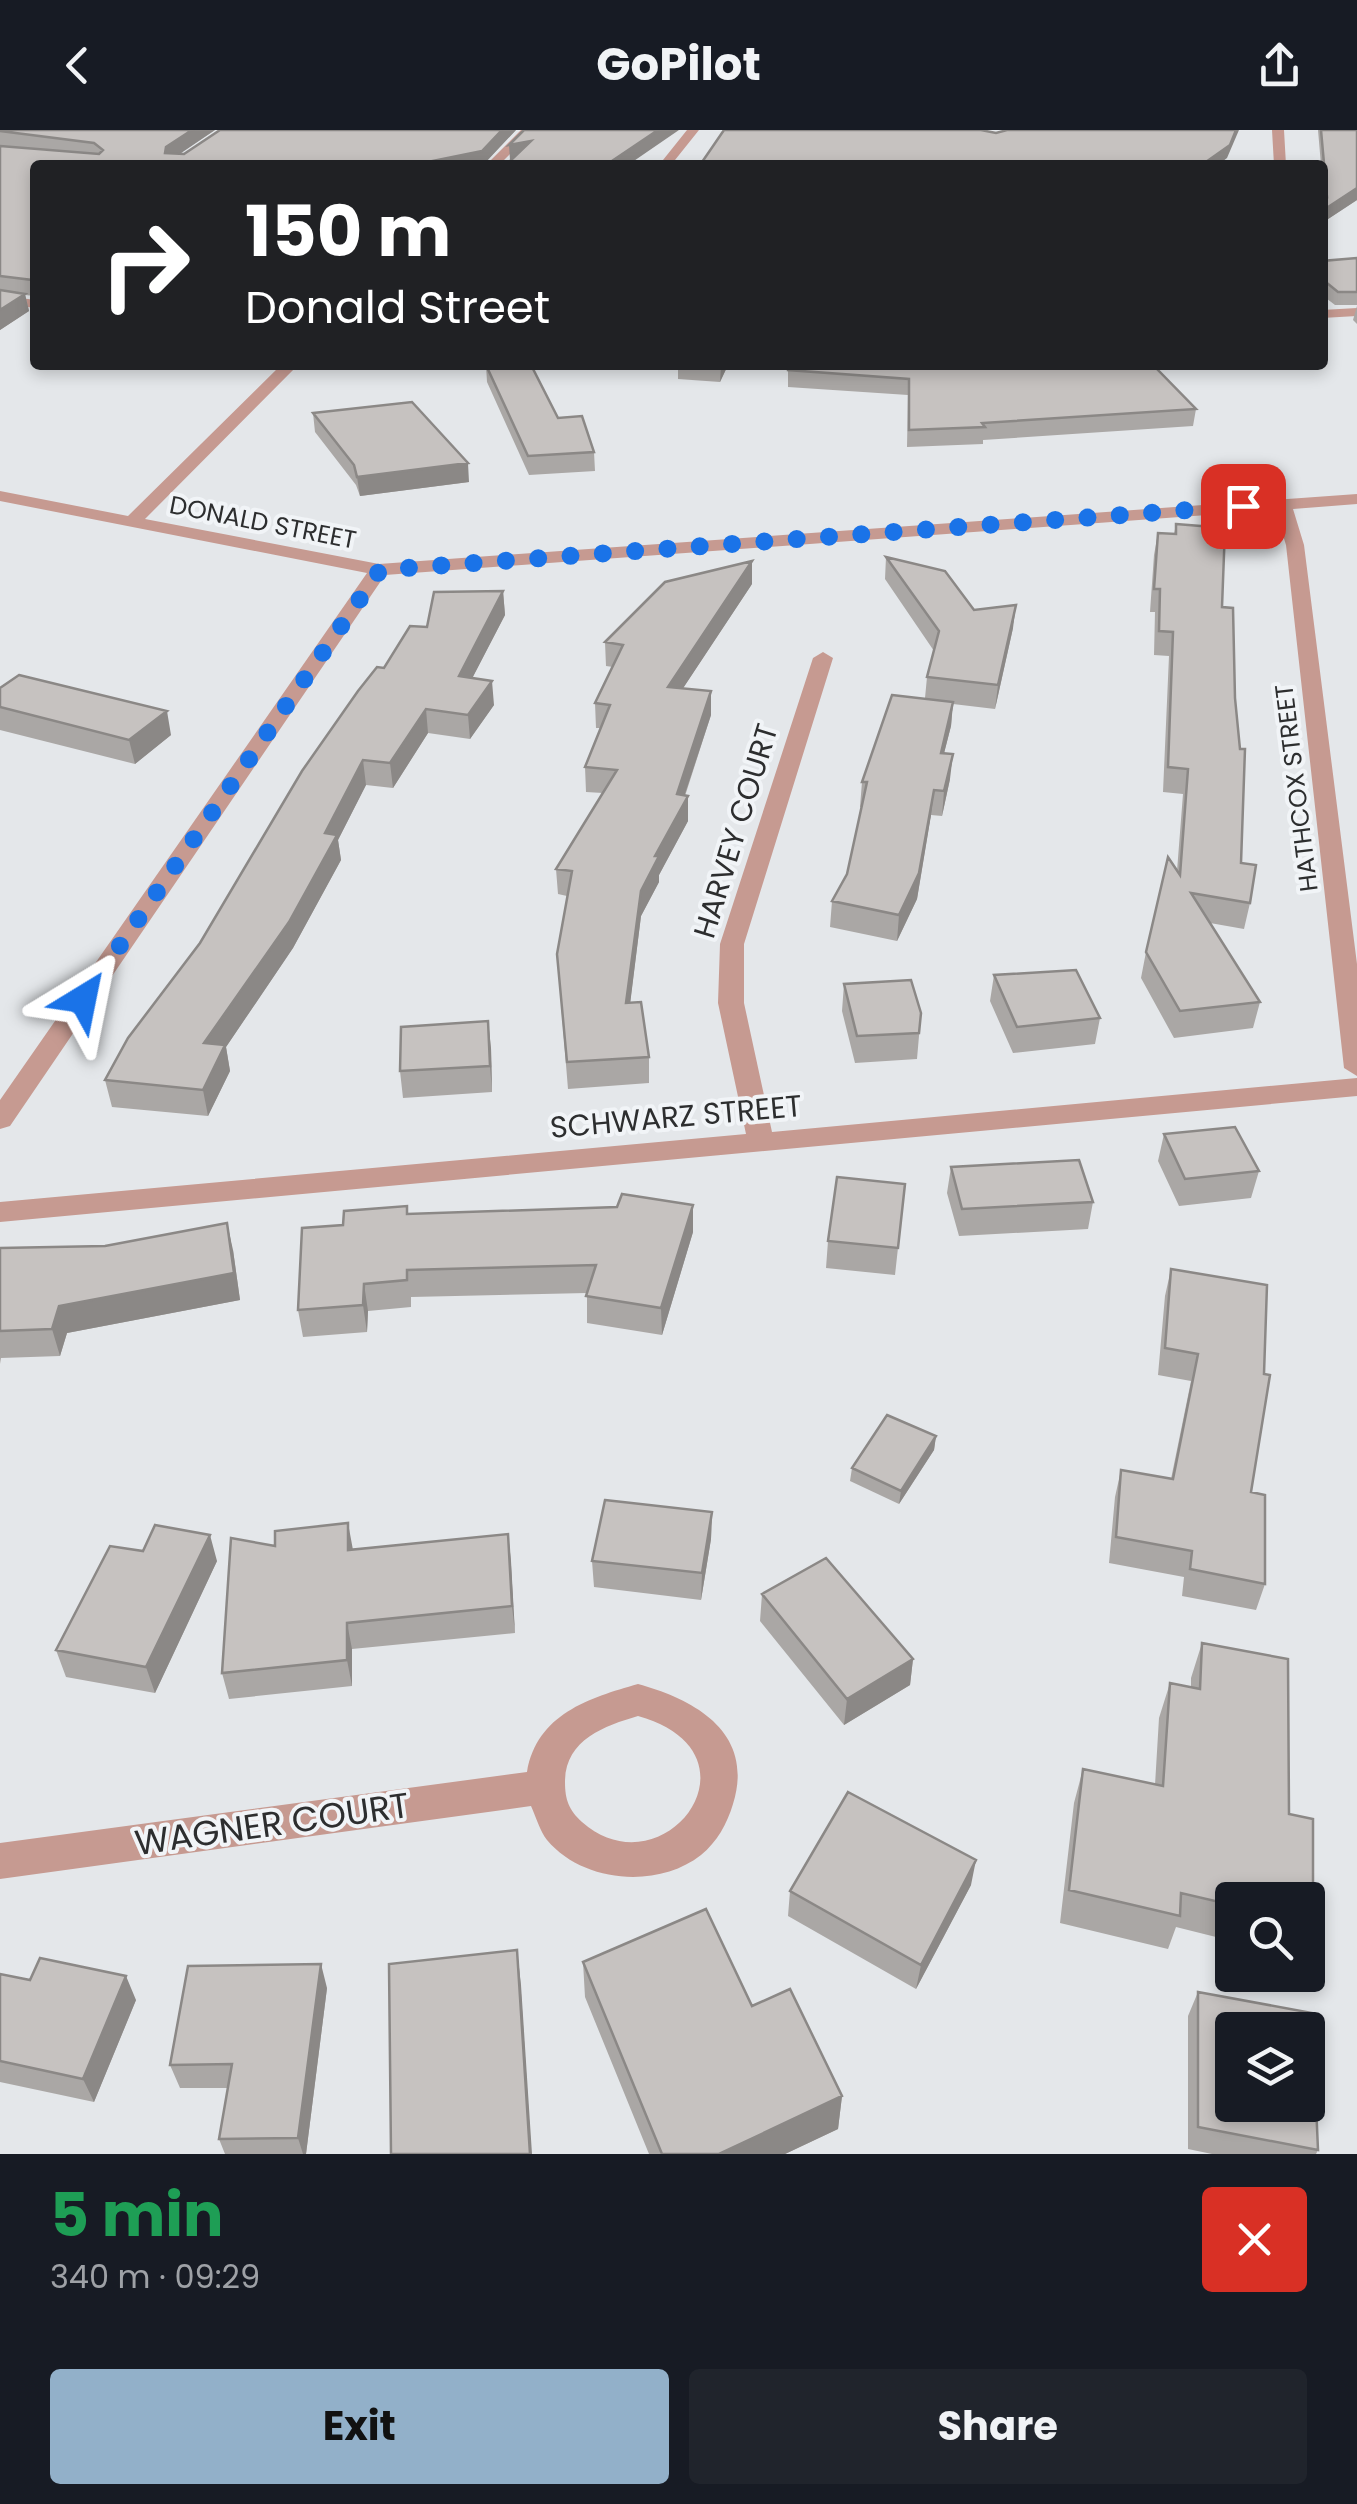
<!DOCTYPE html>
<meta charset="utf-8">
<style>
:root{--surface:#171b24;--page:#20242c;--text:#f1f3f6;--muted:#9ea1a6;--accent:#92b0c9}
body{margin:0;font-family:Poppins,sans-serif;background:var(--page);color:var(--text);height:100vh;display:flex;flex-direction:column;font-size:38px;white-space:nowrap}
*{box-sizing:border-box;margin:0}
p{font-size:32px;color:var(--muted)}
.icon{flex:none;width:55px;height:55px;fill:none;stroke:currentColor;stroke-width:2;stroke-linecap:round;stroke-linejoin:round}
.map{position:relative;height:2024px;overflow:hidden}
.drawer{display:flex;flex-direction:column;background:var(--surface);flex:1}
.drawer>*{flex:none}
.banner{position:absolute;left:30px;top:30px;width:1298px;height:210px;border-radius:10px;box-shadow:0 5px 15px #0003;background:#202124;color:#fff;overflow:hidden}
.tools{position:absolute;left:1215px;top:1752px;display:grid;gap:20px}
.tools a{display:grid;place-items:center;width:110px;height:110px;border-radius:10px;background:var(--surface);box-shadow:0 5px 15px #0003;font-size:50px}
.pin{position:absolute;display:grid;place-items:center;width:85px;height:85px;color:#fff;margin:-42px;border-radius:20px;box-shadow:0 5px 15px #0006}
.me{position:absolute;width:110px;margin:-55px;rotate:35deg;stroke-linejoin:round;filter:drop-shadow(0 0 8px #0008)}
.turn{display:flex;align-items:center;gap:35px;height:210px;padding:0 50px;font-size:45px}
.turn .icon{width:130px;height:130px;stroke-width:2.5}
.turn b{display:block;font-size:70px;line-height:85px}
.round{display:grid;place-items:center;flex:none;width:105px;height:105px;border-radius:10px;background:var(--page)}
.overview{display:flex;align-items:center;justify-content:space-between;height:170px;padding:0 50px}
h1{font-size:60px;font-weight:700;line-height:75px;color:#1e9e55}
.button{display:flex;gap:20px;margin-top:auto;padding:20px 50px}
.button a{flex:1;height:115px;border-radius:10px;background:var(--accent);color:#111;font-size:40px;font-weight:700;line-height:115px;text-align:center}
.button a+a{background:var(--page);color:var(--text)}
header{display:flex;justify-content:space-between;align-items:center;height:130px;padding:0 50px;background:var(--surface);font-size:45px;font-weight:700}
.map>svg:first-child{display:block}
.lines{fill:none;stroke-linecap:round;stroke-linejoin:round}
.minor{fill:#c69a91;fill-rule:evenodd}
.wall{fill:#aaa7a5}
.shaded-wall{fill:#8b8886}
.building{fill:#c6c2c0;stroke:#8b8886;stroke-width:2.5;fill-rule:evenodd}
.route{stroke:#1a73e8;stroke-width:18;stroke-dasharray:0 32.4}
.labels{text-anchor:middle;stroke-width:8;stroke-linejoin:round;paint-order:stroke}
.far-street-label{font-size:25px;fill:#2d2e2f;stroke:#f1f4f7}
.street-label{font-size:30px;fill:#2d2e2f;stroke:#f1f4f7}
.near-street-label{font-size:35px;fill:#2d2e2f;stroke:#f1f4f7}
</style>
<header><svg class="icon" aria-label="back" viewBox="0 0 24 24"><path d="M15 5l-7 7 7 7"/></svg>GoPilot<svg class="icon" aria-label="share" viewBox="0 0 24 24"><path d="M12 15V3M7 8l5-5 5 5M5 13v7h14v-7"/></svg></header>
<div class="map">
<svg width="1357" height="2024" viewBox="0 0 1357 2024">
<rect width="100%" height="100%" fill="#e4e7ea"/>
<g class="lines">
<path class="minor" d="M521,0H534L499,35H486Z
M687,0H699L671,35H659Z
M1272,0H1284L1286,35H1274Z
M0,165L35,170V178L0,173Z
M1357,178V186L1322,188V180Z
M281,235H298L145,389L379,434L1357,364V374L1293,379L1304,415L1357,834V946L1344,938L1286,415L1275,380L385,445L10,996L0,999V970L367,443L0,371V361L128,386Z
M823,522L833,528L744,814V873L772,1002L1357,948V966L0,1092V1072L746,1004L718,873L720,814L813,528Z
M638,1554C696,1570 755,1603 733,1674C727,1694 717,1712 701,1725C658,1759 583,1753 547,1710C540,1701 536,1687 531,1676L0,1749V1713L527,1642C537,1584 589,1568 638,1554ZM638,1586C770,1623 664,1764 582,1692C569,1680 565,1670 565,1652C565,1610 604,1596 638,1586Z"/>
</g>
<path class="wall" d="M0,0H215L180,23L184,24L219,0H516L483,35H35V166L25,165L29,181L0,200Z
M1318,0H1357V70L1322,93V35H1321Z
M1357,128V175H1335L1322,165V131Z
M1357,176V194L1353,190Z
M486,235L558,288L594,322L595,341L529,345L487,252Z
M678,235H728L720,252L678,249Z
M788,235L1196,279L1193,296L983,310V314L907,317L908,265L788,257Z
M313,283L469,352L360,366L356,355L315,302Z
M1176,394L1222,477L1241,733L1250,773L1244,799L1210,793L1260,872L1253,898L1174,908L1141,848L1146,822L1177,741L1183,664L1163,662L1169,526L1154,525L1155,482H1150L1154,425L1158,403L1174,404Z
M886,427L974,480L1013,498L995,579L953,574L951,596L944,623L950,649L942,686L931,685L917,769L897,811L830,797L832,771L847,744L861,677H860L862,652L925,568L927,547L934,521L885,449Z
M752,454L683,558L711,585L685,666H688V691L659,745V752L641,786L630,873L649,927V953L568,959L557,824L567,766L558,764L556,739L603,663L586,662L585,637L601,598H596L595,573L613,537L606,536L605,512Z
M503,461L505,485L472,548L494,575L470,609L428,603L393,658L366,655L338,710L341,730L293,818L226,917L230,941L208,986L112,977L105,950L200,813L384,538L427,497Z
M0,558L171,605L135,634L0,600Z
M994,845L1100,888L1095,914L1013,923L990,871Z
M844,854L921,883L917,929L855,933L842,881Z
M491,918L492,962L403,968L400,941Z
M1164,1004L1259,1041L1251,1068L1179,1076L1158,1031Z
M951,1037L1093,1072L1088,1099L959,1106L947,1063Z
M905,1054L895,1145L826,1138L828,1111Z
M407,1076L408,1084L693,1102L662,1205L587,1193V1163L411,1167V1177L368,1181L367,1202L303,1207L298,1180Z
M0,1118L233,1120L240,1170L67,1203L60,1226L1,1228L0,1234Z
M1171,1139L1251,1362L1265,1454L1256,1480L1182,1466L1184,1447L1109,1433L1115,1367L1121,1340L1171,1349L1191,1251L1158,1245L1165,1166Z
M936,1306L934,1320L899,1374L850,1351L852,1338Z
M712,1382L711,1409L701,1470L594,1457L592,1431Z
M508,1404L515,1503L352,1519V1556L229,1569L222,1543L275,1416L353,1419Z
M143,1421L217,1431L155,1563L66,1547L56,1520Z
M762,1464L913,1529L910,1555L844,1595L760,1491Z
M1202,1513L1289,1684L1313,1793L1308,1805V1770H1232V1811L1176,1797L1168,1819L1060,1793L1074,1673L1083,1639L1155,1655L1159,1588L1170,1553L1191,1557V1548Z
M971,1755L916,1859L788,1786L790,1761Z
M583,1832L752,1876L842,1966L838,1999L785,2024H649L585,1867Z
M0,1844L136,1870L94,1972L0,1952Z
M327,1858L306,2024H225L219,2009L228,1958H180L170,1935Z
M1198,1862L1318,2020L1316,2024H1212L1188,2019V1886Z"/>
<path class="shaded-wall" d="M192,0H215L168,32L165,23L166,17Z
M502,0H516L483,35H413Z
M658,0H679L628,35H606Z
M1236,0H1239L1227,28L1218,35H1203Z
M531,11V25L510,30L509,15Z
M1357,58V70L1322,93V81Z
M25,164L29,181L0,200V180Z
M721,235H728L720,252L721,236Z
M468,333L469,352L360,366L357,347Z
M752,431V454L668,581V557Z
M503,461L505,485L461,570L459,546Z
M1016,475L1013,498L995,579L998,555Z
M492,551L494,575L470,609L468,585Z
M711,561V585L679,682L688,666V691L659,745V752L641,786L627,899L626,873L641,761L677,664Z
M953,572L951,596L938,647L941,623Z
M426,579L428,603L393,658L390,633Z
M167,581L171,605L135,634L129,610Z
M953,624L950,649L942,686L944,661Z
M363,630L366,655L338,710L341,730L293,818L226,917L230,941L208,986L203,960L204,913L325,703Z
M934,660L931,685L917,769L897,811L899,785Z
M488,891L491,918L492,962L490,936Z
M693,1075V1102L662,1205L661,1178Z
M227,1093L233,1120L240,1170L67,1203L60,1226L52,1199L59,1176Z
M364,1154L368,1181L367,1202L363,1175Z
M936,1306L934,1320L899,1374L901,1361Z
M712,1382L711,1409L701,1470L702,1443Z
M348,1393L353,1420H348Z
M508,1404L511,1431L515,1503L512,1476Z
M210,1405L217,1431L155,1563L146,1537Z
M347,1493L352,1519V1556L347,1530Z
M913,1529L910,1555L844,1595L847,1569Z
M976,1730L971,1755L916,1859L921,1835Z
M517,1820L521,1855L532,2024H530Z
M321,1834L327,1858L306,2024H303L298,2008Z
M126,1846L136,1870L94,1972L83,1949Z
M842,1966L838,1999L785,2024H719Z"/>
<path class="building" d="M0,0H192L166,17L165,23L184,24L220,0H502L482,21L413,35H35V158L32,150L0,146V16L99,24L103,20L94,13L0,1Z
M524,0H658L606,35H506L531,11L509,15Z
M724,0H981L996,3L1007,0H1236L1230,15L1203,34L1208,35H700Z
M1321,0H1357V58L1322,81V66L1327,67Z
M1357,128V162H1338L1322,149V131Z
M0,160L25,164L0,180Z
M486,235H531L558,288L582,286L594,322L528,326Z
M788,235H1153L1196,279L982,293L985,297L909,300V249L788,240Z
M412,272L468,333L357,347L354,335L313,283Z
M1176,394L1225,398L1222,477L1233,478L1235,568L1240,619H1245L1241,733L1256,735L1250,773L1191,763L1260,872L1180,881L1146,822L1168,727L1180,745L1188,639L1168,637L1173,502L1159,501L1160,459H1154L1158,403L1176,404Z
M886,427L945,441L974,480L1016,475L998,555L927,547L939,501Z
M752,431L668,557L711,561L677,664L688,666L655,726H659L641,761L626,873L641,872L649,927L567,932L557,824L572,741L556,739L617,640L585,637L610,575L595,573L623,515L605,512L665,452Z
M503,461L459,546L492,551L468,585L426,579L390,633L363,630L325,703L337,705L289,792L204,913L225,915L203,960L105,950L128,908L200,813L302,641L358,561L377,537L384,538L410,496L427,497L434,462Z
M19,545L167,581L129,610L0,577V558Z
M892,565L953,572L941,623L953,624L944,661L934,660L919,743L899,785L832,771L847,744L867,652H862Z
M1076,840L1100,888L1017,897L994,845Z
M911,850L921,883L919,903L857,906L844,854Z
M488,891L490,936L400,941L401,897Z
M1235,997L1259,1041L1185,1049L1164,1004Z
M1079,1030L1093,1072L962,1079L951,1037Z
M837,1047L905,1054L898,1118L828,1111Z
M622,1064L693,1075L661,1178L586,1166L596,1135L407,1140V1150L364,1154L363,1175L298,1180L302,1098L343,1095L344,1081L407,1076V1084L617,1077Z
M227,1093L234,1143L59,1176L52,1199L0,1201V1118L105,1116Z
M1171,1139L1267,1155L1264,1244L1270,1245L1251,1362L1265,1365V1454L1190,1439L1192,1421L1116,1407L1121,1340L1173,1349L1198,1224L1165,1218Z
M887,1285L936,1306L901,1361L852,1338Z
M605,1370L712,1382L702,1443L592,1431Z
M348,1393V1420L508,1404L512,1476L347,1493V1530L222,1543L231,1408L275,1416V1401Z
M155,1395L210,1405L146,1537L56,1520L110,1416L143,1421Z
M826,1428L913,1529L847,1569L762,1464Z
M1202,1513L1288,1529L1289,1684L1313,1689V1793L1308,1792V1770H1232V1775L1181,1763L1180,1786L1069,1760L1083,1639L1163,1656L1170,1553L1200,1559Z
M848,1662L976,1730L921,1835L790,1761Z
M706,1779L752,1876L790,1859L842,1966L719,2024H662L583,1832Z
M517,1820L530,2024H391L389,1834Z
M40,1828L126,1846L83,1949L0,1931V1844L30,1850Z
M321,1834L298,2008L219,2009L232,1934L170,1935L188,1836Z
M1198,1862L1312,1883L1318,2020L1198,1997ZM1232,1900H1308V1975H1232Z"/>
<g class="lines">
<path class="route" d="M83,869L380,440L1243,376"/>
</g>
<g class="labels">
<g class="far-street-label">
<text transform="translate(263 392) rotate(11)" y="9">DONALD STREET</text>
<text transform="translate(1296 658) rotate(-97)" y="9">HATHCOX STREET</text>
</g>
<g class="street-label">
<text transform="translate(736 701) rotate(-73)" y="10">HARVEY COURT</text>
<text transform="translate(676 987) rotate(-5)" y="10">SCHWARZ STREET</text>
</g>
<g class="near-street-label">
<text transform="translate(272 1694) rotate(-8)" y="12">WAGNER COURT</text>
</g>
</g>
</svg>
<div class="tools">
<a><svg class="icon" aria-label="search" viewBox="0 0 24 24"><circle cx="10" cy="10" r="6"/><path d="M15 15l6 6"/></svg></a>
<a><svg class="icon" aria-label="layers" viewBox="0 0 24 24"><path d="M12 4l9 5-9 5-9-5zM3 14l9 5 9-5"/></svg></a>
</div>
<div class="pin" style="left:1243px;top:376px;background:#d93025"><svg class="icon" aria-label="arrive" viewBox="0 0 24 24"><path d="M6 21V4h12l-3 4 3 4H6"/></svg></div>
<svg class="me" style="left:83px;top:869px" viewBox="-20 -20 40 40"><path d="M0-17L14 15 0 8-14 15z" fill="#1a73e8" stroke="#fff" stroke-width="4"/></svg>
<div class="banner">
<div class="turn"><svg class="icon" aria-label="right" viewBox="0 0 24 24"><path d="M7 20v-9h11M14 6l5 5-5 5"/></svg><div><b>150 m</b>Donald Street</div></div>
</div>
</div>
<section class="drawer">
<div class="overview"><div><h1>5 min</h1><p>340 m · 09:29</p></div><a class="round" style="background:#d93025;color:#fff"><svg class="icon" aria-label="close" viewBox="0 0 24 24"><path d="M6 6l12 12M18 6L6 18"/></svg></a></div>
<div class="button"><a>Exit</a><a>Share</a></div>
</section>
